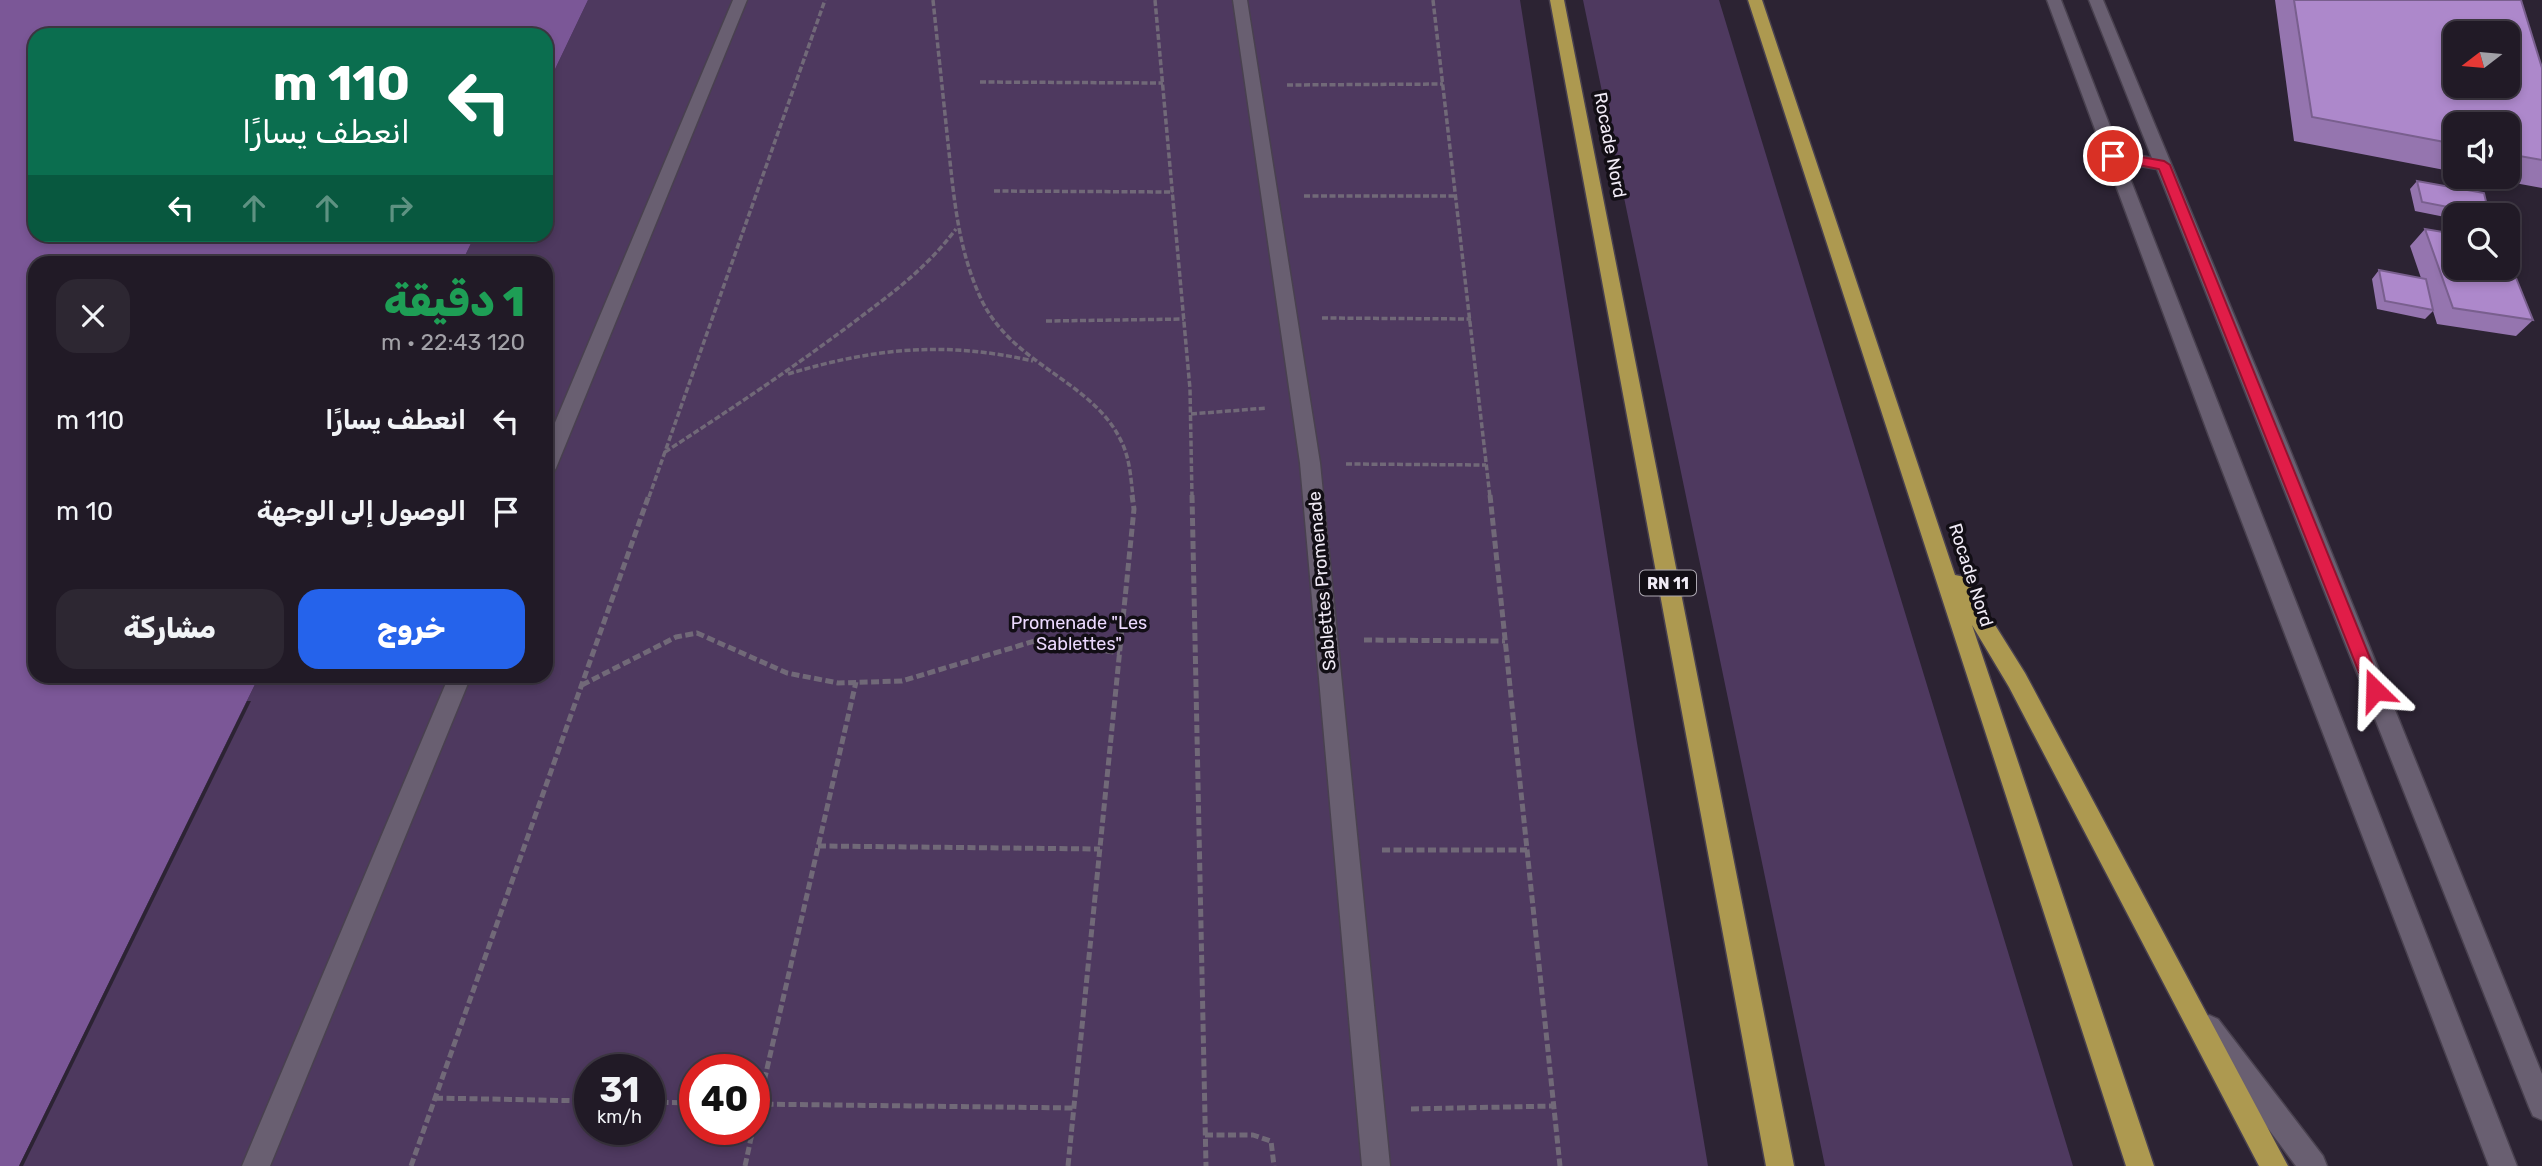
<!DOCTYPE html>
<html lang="ar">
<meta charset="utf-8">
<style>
:root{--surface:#211a26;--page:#2d2732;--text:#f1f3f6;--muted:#a2a1a7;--line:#3e3843;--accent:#2563eb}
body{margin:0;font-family:Rubik,"Noto Naskh Arabic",sans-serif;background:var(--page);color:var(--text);direction:rtl;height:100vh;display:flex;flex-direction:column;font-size:26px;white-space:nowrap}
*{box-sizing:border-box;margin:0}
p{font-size:23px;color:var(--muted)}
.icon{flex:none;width:38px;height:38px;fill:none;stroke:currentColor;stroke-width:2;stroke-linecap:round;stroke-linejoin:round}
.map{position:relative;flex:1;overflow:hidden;direction:ltr}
.sheet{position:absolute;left:28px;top:256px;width:525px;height:427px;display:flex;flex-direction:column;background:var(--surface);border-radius:21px;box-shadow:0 4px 10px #0003,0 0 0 2px var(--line);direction:rtl}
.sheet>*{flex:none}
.guide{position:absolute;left:28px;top:28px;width:525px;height:214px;border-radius:21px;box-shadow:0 4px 10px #0003,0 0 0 2px var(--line);direction:rtl;background:#0b6e4f;color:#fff;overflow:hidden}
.needle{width:46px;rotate:254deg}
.fabs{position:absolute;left:2443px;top:21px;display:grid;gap:14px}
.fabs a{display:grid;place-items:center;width:77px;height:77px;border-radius:14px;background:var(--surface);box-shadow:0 4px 10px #0003,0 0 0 2px var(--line);font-size:35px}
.speed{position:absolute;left:574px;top:1054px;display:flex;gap:14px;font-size:35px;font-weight:700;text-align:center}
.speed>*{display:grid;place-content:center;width:91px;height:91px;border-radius:50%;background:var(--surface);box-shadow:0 4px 10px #0003,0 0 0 2px var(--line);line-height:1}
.speed small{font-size:18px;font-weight:400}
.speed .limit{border:10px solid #d22;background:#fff;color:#111}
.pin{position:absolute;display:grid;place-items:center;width:60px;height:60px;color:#fff;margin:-30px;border:4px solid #fff;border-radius:50%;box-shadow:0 2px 7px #0007}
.me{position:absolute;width:77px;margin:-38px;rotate:338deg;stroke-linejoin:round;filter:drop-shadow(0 0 5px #0008)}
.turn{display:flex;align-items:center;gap:24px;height:147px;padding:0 28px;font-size:32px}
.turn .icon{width:91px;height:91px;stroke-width:2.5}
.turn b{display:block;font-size:49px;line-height:60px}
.lanes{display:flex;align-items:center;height:66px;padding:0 28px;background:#0003;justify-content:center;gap:35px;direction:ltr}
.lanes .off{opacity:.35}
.round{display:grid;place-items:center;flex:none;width:74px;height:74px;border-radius:21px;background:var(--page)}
.head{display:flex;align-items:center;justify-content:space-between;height:119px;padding:0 28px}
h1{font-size:42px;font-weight:800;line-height:52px;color:#1e9e55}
.button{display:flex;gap:14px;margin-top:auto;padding:14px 28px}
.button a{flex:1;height:80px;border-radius:21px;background:var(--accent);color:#fff;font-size:28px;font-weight:800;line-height:80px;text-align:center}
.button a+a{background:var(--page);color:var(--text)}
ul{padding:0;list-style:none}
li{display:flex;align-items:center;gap:21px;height:91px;padding:0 28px}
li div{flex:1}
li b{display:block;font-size:26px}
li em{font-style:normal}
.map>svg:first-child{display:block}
.green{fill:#4e395f;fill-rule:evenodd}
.water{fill:#7b5797}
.pier{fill:#2c2333}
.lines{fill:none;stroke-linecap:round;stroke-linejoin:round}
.minor-casing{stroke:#49414f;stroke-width:3}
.highway-casing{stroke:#49414f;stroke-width:3}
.path-far1{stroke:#716978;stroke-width:3.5;stroke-dasharray:6 2.5;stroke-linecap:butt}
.path{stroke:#716978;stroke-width:5;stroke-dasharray:8 3.5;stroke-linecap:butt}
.minor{fill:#695f71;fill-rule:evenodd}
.highway{fill:#ad9950;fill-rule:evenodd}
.wall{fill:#9575af}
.building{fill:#ad88cb;stroke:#795f8e;stroke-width:2;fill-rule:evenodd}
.route{fill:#e11d48;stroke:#92132f;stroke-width:2}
.labels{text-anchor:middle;stroke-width:7;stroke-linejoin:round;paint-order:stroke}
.shield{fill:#120e15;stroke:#ada8b2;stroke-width:2}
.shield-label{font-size:16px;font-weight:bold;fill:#f0eaf5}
.street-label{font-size:18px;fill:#f0eaf5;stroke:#120e15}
.park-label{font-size:18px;fill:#ecd9fe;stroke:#120e15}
</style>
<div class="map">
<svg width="2542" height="1166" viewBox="0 0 2542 1166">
<rect width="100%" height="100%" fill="#2c2333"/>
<path class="green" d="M588,0H1520L1637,743L1708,1166H19L259,676H546V262H462L475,235L546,234V88ZM590,1069H649V1129H590ZM695,1069H754V1129H695Z
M1583,0H1719L2073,1166H1825Z"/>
<path class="water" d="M0,0H588L546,88V35H35V234L475,235L462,262H35V676H259L19,1166H0Z"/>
<path class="pier" d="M247,701H251L23,1166H19Z"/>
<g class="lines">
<defs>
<path id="minor" d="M733,0H747L556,468L553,473L546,476V444Z
M1233,0H1247L1320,463L1390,1166H1362L1300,463Z
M2047,0H2061L2120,152L2152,158L2089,0H2103L2288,445L2542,1074V1120L2533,1116L2529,1107L2157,169L2124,163L2517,1166H2489L2209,436Z
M449,676H471L270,1166H242Z
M2209,1015L2218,1019L2323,1156L2327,1166H2296L2200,1037L2196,1028L2200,1019Z"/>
<path id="highway" d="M1550,0H1564L1794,1166H1766Z
M1748,0H1762L1955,575L1965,577L2025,673L2288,1166H2259L2009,687L1972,625L2154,1166H2126Z"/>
</defs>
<use href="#minor" class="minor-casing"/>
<use href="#highway" class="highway-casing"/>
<path class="path-far1" d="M933,0C938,48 943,95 948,143C954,198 958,252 983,303C1017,368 1096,382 1123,445C1130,461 1131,480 1133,497
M1155,0L1190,389L1192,497
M1433,0L1490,497
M980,82L1163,83
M1287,85L1443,84
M994,191L1173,192
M1304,196H1457
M1322,318L1471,319
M1046,321L1184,319
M788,374C874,348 945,341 1033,361
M1191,414L1267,408
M665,452C728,411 790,370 850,325C891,294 925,270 956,229
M1346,464L1486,465
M649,497L825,0"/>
<path class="path" d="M1192,495L1206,1166
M1490,495L1560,1166
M1364,640L1505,641
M582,685L676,637L697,633L787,673L838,683L902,681L1038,640L1120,653
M818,846L1100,849
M1382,850H1527
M435,1098L590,1101
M649,1102L695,1103
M754,1104L1074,1108
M1411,1109L1553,1106
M754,1125L856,682
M1205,1135H1253L1271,1141L1274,1166
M411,1166L649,495
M745,1166L753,1129
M1068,1166L1134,509L1132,495"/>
<use href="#minor" class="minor"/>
<use href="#highway" class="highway"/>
</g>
<path class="wall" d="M2275,0H2521L2542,68V188L2482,177H2508V124H2455V172L2294,141Z
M2417,181L2489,215H2455V219L2415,211L2410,189Z
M2425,229L2533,320L2516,336L2437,324L2433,311L2425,319L2377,309L2372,279L2379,270L2421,278L2410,246Z"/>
<path class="building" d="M2294,0H2521L2542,68V160L2508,154V124H2455V144L2312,117ZM2455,33H2508V86H2455Z
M2417,181L2484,193L2489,215L2422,202Z
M2425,229L2455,234V268H2508V258L2533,320L2453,308Z
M2379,270L2426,279L2433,310L2385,301Z"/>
<path class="route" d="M2113,152L2164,161L2170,165L2383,690L2381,695L2375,698L2369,695L2366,690L2159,169L2109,159L2107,156Z"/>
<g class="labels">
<rect class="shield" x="1640" y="570.5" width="56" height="25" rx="5"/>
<g class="shield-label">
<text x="1668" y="589">RN 11</text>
</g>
<g class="street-label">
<text transform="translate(1610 145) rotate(79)" y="6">Rocade Nord</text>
<text transform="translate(1971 575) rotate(72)" y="6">Rocade Nord</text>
<text transform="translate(1322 581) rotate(-95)" y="6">Sablettes Promenade</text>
</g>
<g class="park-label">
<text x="1079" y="629">Promenade "Les<tspan x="1079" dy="21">Sablettes"</tspan></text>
</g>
</g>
</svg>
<div class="fabs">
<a><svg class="needle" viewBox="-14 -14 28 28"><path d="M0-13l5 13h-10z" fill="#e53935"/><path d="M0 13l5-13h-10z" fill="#a2a1a7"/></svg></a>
<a><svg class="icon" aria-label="sound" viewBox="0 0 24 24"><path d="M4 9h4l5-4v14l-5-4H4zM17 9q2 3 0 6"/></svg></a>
<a><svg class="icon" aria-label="search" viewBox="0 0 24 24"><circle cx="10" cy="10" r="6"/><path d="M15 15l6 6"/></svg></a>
</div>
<div class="speed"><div>31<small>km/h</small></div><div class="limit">40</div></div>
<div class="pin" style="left:2113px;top:156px;background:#d93025"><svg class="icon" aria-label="arrive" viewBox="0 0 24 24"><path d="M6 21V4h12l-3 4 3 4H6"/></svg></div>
<svg class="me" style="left:2375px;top:690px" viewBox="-20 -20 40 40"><path d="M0-17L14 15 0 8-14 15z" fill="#e11d48" stroke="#fff" stroke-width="4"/></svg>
<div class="guide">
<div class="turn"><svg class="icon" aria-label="left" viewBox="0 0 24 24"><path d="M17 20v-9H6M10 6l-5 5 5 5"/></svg><div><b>110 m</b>انعطف يسارًا</div></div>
<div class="lanes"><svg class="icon" aria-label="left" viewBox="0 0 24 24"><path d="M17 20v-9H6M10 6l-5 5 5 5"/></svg><svg class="icon off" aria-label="ahead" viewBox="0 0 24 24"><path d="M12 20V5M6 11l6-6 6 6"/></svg><svg class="icon off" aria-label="ahead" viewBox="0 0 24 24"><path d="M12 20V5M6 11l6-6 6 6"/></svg><svg class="icon off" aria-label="right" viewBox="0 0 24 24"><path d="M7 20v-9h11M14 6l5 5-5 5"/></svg></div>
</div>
<section class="sheet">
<div class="head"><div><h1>1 دقيقة</h1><p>120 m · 22:43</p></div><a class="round"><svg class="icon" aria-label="close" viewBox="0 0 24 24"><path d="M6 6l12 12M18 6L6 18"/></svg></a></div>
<ul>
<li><svg class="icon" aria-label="left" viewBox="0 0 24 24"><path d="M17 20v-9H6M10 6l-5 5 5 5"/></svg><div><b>انعطف يسارًا</b></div><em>110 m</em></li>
<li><svg class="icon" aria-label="arrive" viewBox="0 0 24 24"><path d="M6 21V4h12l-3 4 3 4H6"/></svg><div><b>الوصول إلى الوجهة</b></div><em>10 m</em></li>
</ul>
<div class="button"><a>خروج</a><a>مشاركة</a></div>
</section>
</div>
